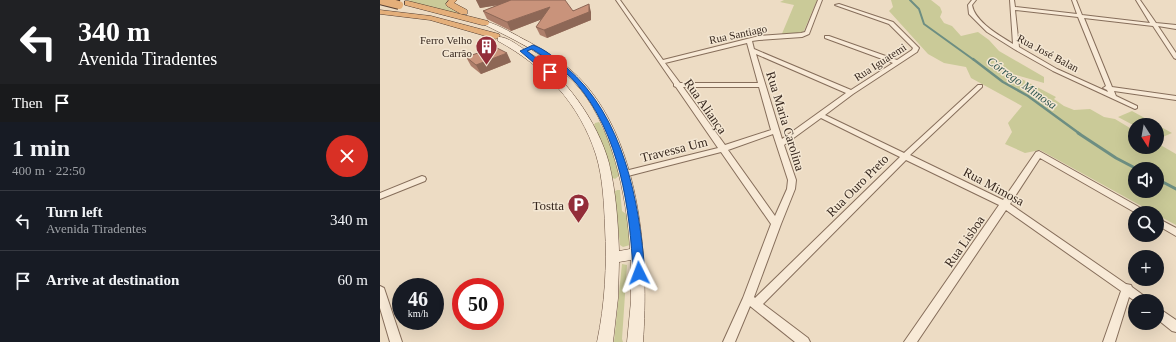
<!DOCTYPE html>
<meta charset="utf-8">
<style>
:root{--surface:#171b24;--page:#242831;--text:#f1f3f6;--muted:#9ea1a6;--line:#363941}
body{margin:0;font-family:Georgia,serif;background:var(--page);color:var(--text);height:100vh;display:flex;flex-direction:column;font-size:15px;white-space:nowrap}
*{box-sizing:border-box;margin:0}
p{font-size:13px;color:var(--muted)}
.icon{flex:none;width:22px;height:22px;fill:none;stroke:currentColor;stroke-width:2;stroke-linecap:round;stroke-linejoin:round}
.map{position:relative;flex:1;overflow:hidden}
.sheet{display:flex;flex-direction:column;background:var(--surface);width:380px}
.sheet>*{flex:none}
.banner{background:#202124;color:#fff;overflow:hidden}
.needle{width:26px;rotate:169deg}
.buttons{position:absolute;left:748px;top:118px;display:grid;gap:8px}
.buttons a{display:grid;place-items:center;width:36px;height:36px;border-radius:50%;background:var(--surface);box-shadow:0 4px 16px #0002;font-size:20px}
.speed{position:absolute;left:12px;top:278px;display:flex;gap:8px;font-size:20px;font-weight:700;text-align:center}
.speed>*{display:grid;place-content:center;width:52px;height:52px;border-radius:50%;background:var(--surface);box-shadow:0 4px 16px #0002;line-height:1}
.speed small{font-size:10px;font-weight:400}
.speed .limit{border:6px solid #d22;background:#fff;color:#111}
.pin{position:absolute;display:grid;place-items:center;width:34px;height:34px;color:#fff;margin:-17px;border-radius:8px;box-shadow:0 2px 6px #0006}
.me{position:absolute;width:44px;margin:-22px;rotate:357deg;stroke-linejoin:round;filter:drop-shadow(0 0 3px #0008)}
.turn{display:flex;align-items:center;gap:14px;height:84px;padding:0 12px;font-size:18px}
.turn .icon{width:52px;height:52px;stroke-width:2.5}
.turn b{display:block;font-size:28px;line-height:34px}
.then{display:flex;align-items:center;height:38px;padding:0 12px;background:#0003;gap:8px;font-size:15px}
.round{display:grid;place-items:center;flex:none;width:42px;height:42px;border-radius:21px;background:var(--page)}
.overview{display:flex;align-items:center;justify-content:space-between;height:68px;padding:0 12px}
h1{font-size:24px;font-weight:700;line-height:30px}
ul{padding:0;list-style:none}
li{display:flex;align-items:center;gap:12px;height:60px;padding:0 12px;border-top:1px solid var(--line)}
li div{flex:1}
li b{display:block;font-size:15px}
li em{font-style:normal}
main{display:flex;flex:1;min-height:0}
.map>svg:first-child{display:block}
.green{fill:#caca98;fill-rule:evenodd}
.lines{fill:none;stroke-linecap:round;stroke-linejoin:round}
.stream-far2{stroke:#6d8e82;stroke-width:2}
.stream-far1{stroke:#6d8e82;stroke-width:2.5}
.stream{stroke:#6d8e82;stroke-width:3}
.minor-casing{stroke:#866e5b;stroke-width:2}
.secondary-casing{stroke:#684f3e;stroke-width:1}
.trunk-casing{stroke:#543d2f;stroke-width:1}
.minor{fill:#f8ead7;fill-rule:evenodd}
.secondary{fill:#f8ead7;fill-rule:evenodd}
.trunk{fill:#e4af7a;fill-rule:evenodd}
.trunk-bridge-casing{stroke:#543d2f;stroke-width:10;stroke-linecap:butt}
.trunk-bridge{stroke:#e4af7a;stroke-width:8}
.wall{fill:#ad7e6a}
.shaded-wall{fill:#8d6756}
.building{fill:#c9937b;stroke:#8d6756}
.route{fill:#1a73e8;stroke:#114b97}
.labels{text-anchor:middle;stroke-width:3;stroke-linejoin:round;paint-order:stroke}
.far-street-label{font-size:11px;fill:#37281f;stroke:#f4e7d3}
.far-poi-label{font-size:11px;fill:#37281f;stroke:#f4e7d3;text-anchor:end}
.far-water-label{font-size:12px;font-style:italic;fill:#2e564f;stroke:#f4e7d3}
.street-label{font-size:13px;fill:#37281f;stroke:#f4e7d3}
.poi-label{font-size:13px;fill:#37281f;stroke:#f4e7d3;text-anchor:end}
</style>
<main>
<section class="sheet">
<div class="banner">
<div class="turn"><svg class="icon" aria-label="left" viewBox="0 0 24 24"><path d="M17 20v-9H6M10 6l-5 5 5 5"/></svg><div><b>340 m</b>Avenida Tiradentes</div></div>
<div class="then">Then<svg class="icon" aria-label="arrive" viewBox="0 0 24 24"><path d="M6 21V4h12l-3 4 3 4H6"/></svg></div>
</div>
<div class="overview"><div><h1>1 min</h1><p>400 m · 22:50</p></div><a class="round" style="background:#d93025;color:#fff"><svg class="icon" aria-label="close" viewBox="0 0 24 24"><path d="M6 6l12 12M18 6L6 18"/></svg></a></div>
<ul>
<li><svg class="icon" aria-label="left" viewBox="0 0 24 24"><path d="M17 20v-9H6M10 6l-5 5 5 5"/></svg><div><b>Turn left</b><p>Avenida Tiradentes</p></div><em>340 m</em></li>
<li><svg class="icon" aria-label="arrive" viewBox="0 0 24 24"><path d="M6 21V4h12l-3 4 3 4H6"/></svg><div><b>Arrive at destination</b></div><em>60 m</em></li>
</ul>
</section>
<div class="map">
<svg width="796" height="342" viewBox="0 0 796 342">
<rect width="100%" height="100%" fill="#eddcc4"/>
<path class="green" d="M32,0H68L66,5V6L81,15L26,1Z
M404,0H437L423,33L401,36L414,5L400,2Z
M511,0H551L560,7L562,12L560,17L564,23L572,26L581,36L598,32L609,40L619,51L664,77V83L636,75V76L676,97L674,99L684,106L694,110L710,109L724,117L735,119L755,131V147H777V143L796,154V225L777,215V213H774L660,150L645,153L625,144L632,132L628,123L642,106L591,78L586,67L564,63L548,54L509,11L513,7ZM755,169H777V191H755Z
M752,111L792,133L778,139L777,125H755V126L738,117Z
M219,122L230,142L240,175L235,179L231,177L224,148L214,125L215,123Z
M237,190H240L242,211L249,216L250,245L243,247L240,245L234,192Z
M242,264L247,265L242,339L243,342H234Z"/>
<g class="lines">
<path class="stream-far2" d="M530,0L539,9L544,24L594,60"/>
<path class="stream-far1" d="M593,59L623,82L648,96L700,134"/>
<path class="stream" d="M698,133L736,158L757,169
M777,179L796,189"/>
<defs>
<path id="minor" d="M236,0H240L283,60L379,36L421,33L425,32L438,0H442L429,34L422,37L379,40L372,41L374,49L471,90L513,63L445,38V36H449L517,60L532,50L533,48L509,24L455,5L459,4L513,22L539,48L537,52L473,94L445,115L524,153L598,85H602V87L530,155L623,200L656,152L659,151L766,211L767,213H756L660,158L630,204L746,284L751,285L752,287L767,298L768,301H755L749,297L735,342H723L741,291L626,210L537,342H524L619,205L526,160L383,304L428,338L430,342H415L370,306L355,342H343L363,298L391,224L341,152L244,177L241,176L240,174L241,172L338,148L296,87L294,86V84ZM367,43L378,83H300L285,63ZM376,54L466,93L402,139ZM303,87H379L391,130L345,145ZM441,118L520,157L375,298L374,297L401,224L415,189L416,180L404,145ZM393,134L408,180L407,189L395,216L348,150Z
M592,0H596L592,5C595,22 619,35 633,44L630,0H634L635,7L697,14L692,0H696L702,15L770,23L756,0H760L776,23L796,25V29L778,26L796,53V59L794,58L773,26L704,18L732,87L796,96V100L734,91L736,96L757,106V108L755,109L673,71L634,49L607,32L589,14L588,5ZM635,10L698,17L726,86L723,88L727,90L728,92L677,69L639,47Z
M42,176L45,177L46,179L45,181L0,199V193Z
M777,218L796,228V236L777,225Z
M0,286L4,288L22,342H10L0,308Z
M777,307L796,320V332L792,331L777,319Z"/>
<path id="secondary" d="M105,21C120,25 135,35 149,42C169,53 189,66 204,83C261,147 269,261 263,342H247L251,301V260L239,262L238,298L233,342H217C225,304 227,266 225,227C224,204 223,178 216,155C200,104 164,66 118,41V37C127,36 140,47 148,52C184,74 218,122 229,163C236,192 238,222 239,251L250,249C247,197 232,121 194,82C169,56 135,40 103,24V22Z"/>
<path id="trunk" d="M69,0H77L74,3L87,10V14H81L67,6L66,4Z
M25,1H28L108,21L109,23L108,25H102L25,5Z
M0,10L51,16L119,34L120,36L116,39L50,20L0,14Z"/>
</defs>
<use href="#minor" class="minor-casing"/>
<use href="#secondary" class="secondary-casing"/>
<use href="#trunk" class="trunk-casing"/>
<use href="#minor" class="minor"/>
<use href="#secondary" class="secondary"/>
<use href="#trunk" class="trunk"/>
<defs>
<path id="trunk-bridge" d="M0,0L19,5"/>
</defs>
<use href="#trunk-bridge" class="trunk-bridge-casing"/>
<use href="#trunk-bridge" class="trunk-bridge"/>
</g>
<path class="wall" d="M96,0L211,12V20L167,38L160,35L156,27L162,19L131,31L107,19L103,11L117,5L100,8Z
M102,45L131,62L101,74L91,66L86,57L103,52L102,49L103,48Z"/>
<path class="shaded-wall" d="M96,0H144V1L100,8Z
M209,4L211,12V20L167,38L164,30Z
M170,7L173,15L131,31L127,22Z
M127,53L131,62L101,74L96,65Z"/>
<path class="building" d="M131,0H185L193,11L209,4V12L164,30L156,27L170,7L127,22L103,11Z
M102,45H111L127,53L96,65L86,57L104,51L102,49L104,48Z"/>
<path class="route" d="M153,45C165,49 176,59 186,67C244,117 259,200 265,273L263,276L259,278L255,276L253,273C250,208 240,134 196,83C184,69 167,59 152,49L147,51L172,71V74H167L140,51Z"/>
<defs>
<symbol id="building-pin" viewBox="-11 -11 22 30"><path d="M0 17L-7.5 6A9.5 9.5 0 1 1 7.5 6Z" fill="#932d39" stroke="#f4e7d3"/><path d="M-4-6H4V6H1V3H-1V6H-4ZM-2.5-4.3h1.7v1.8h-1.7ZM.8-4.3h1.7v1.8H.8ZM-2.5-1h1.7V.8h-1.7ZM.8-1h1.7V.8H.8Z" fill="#fff"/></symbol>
<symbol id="parking-pin" viewBox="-11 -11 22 30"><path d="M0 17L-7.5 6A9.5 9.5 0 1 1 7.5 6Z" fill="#932d39" stroke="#f4e7d3"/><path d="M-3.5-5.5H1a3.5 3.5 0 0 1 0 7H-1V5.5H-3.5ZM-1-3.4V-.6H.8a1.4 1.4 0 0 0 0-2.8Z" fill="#fff"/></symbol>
</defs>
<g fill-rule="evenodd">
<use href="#building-pin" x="94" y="34" width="25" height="34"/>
<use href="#parking-pin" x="186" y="192" width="25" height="34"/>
</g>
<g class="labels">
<g class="far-street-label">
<text transform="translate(358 34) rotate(-12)" y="4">Rua Santiago</text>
<text transform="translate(668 53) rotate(28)" y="4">Rua José Balan</text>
<text transform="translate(500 62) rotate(-33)" y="4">Rua Iguatemi</text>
</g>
<g class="far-poi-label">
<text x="92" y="44">Ferro Velho<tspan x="92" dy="13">Carrão</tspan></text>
</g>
<g class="far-water-label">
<text transform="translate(642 83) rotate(35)" y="4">Córrego Mimosa</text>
</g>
<g class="street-label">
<text transform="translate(326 106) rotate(55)" y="5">Rua Aliança</text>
<text transform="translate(406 121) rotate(73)" y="5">Rua Maria Carolina</text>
<text transform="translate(294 149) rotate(-14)" y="5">Travessa Um</text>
<text transform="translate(477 185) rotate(-45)" y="5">Rua Ouro Preto</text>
<text transform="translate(614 186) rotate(28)" y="5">Rua Mimosa</text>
<text transform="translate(584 241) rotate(-55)" y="5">Rua Lisboa</text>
</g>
<g class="poi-label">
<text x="184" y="210">Tostta</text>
</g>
</g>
</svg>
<div class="buttons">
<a><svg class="needle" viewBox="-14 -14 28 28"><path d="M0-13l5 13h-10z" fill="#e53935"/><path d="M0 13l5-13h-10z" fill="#9ea1a6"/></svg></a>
<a><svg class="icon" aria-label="sound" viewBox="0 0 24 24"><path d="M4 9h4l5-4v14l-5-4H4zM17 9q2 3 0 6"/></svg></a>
<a><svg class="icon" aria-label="search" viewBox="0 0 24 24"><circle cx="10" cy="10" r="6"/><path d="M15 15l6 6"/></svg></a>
<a>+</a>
<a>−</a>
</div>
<div class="speed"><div>46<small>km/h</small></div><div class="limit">50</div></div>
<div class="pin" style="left:170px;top:72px;background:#d93025"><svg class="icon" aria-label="arrive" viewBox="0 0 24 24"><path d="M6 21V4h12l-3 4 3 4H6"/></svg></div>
<svg class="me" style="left:259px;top:273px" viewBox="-20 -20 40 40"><path d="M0-17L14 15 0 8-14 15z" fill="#1a73e8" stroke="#fff" stroke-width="4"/></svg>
</div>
</main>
